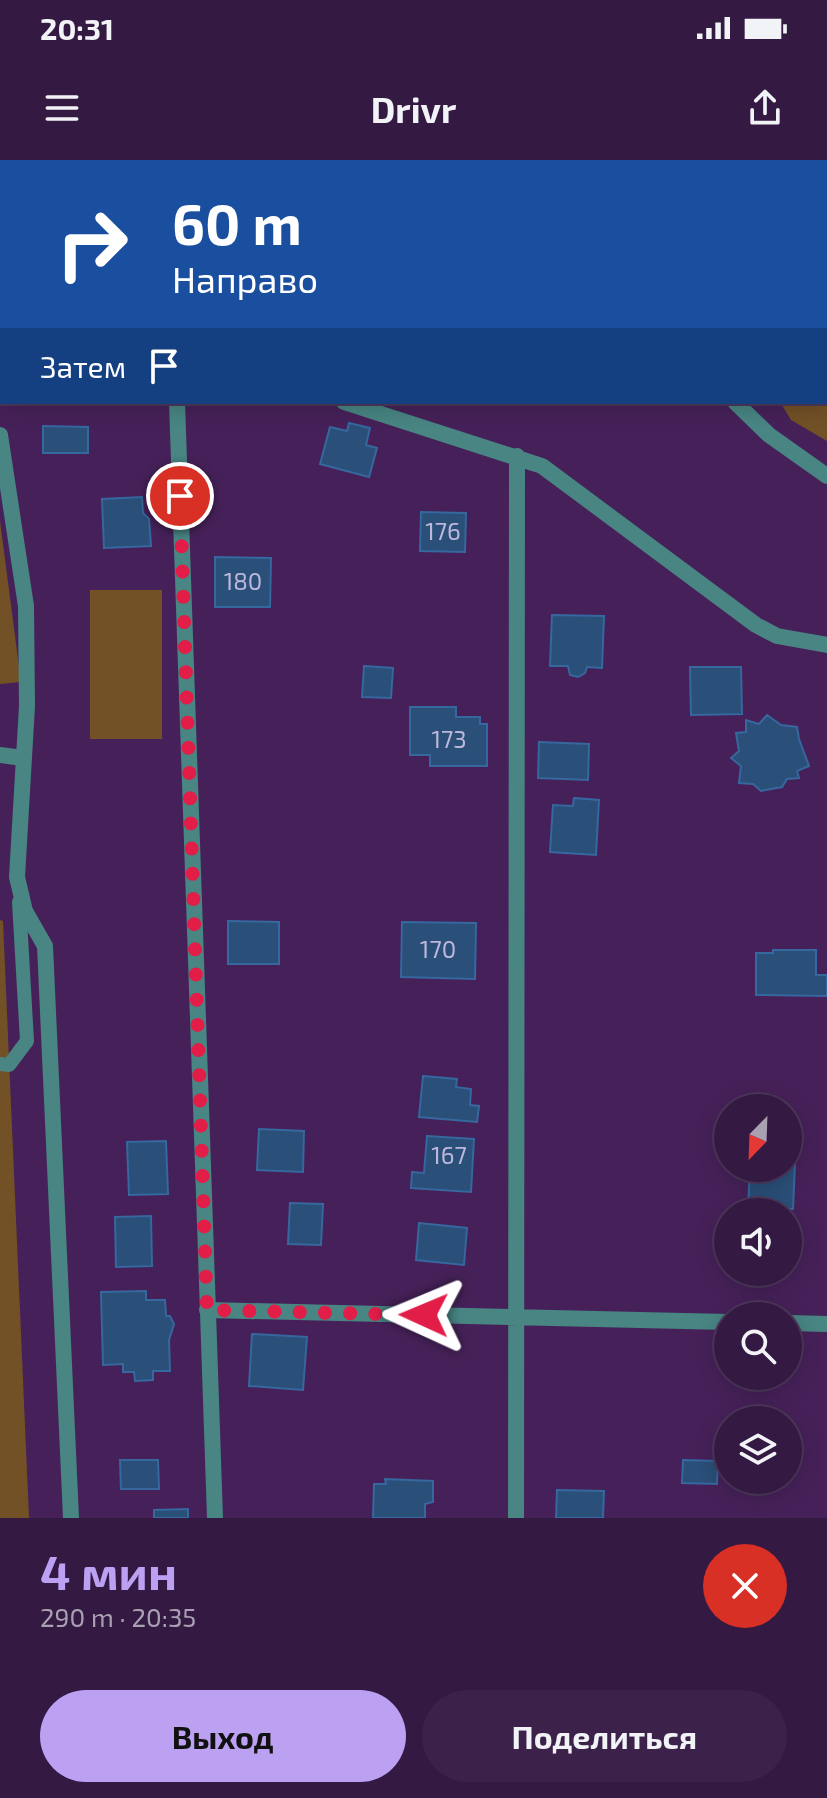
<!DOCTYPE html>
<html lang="ru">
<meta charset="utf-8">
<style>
:root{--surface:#341943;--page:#3c224a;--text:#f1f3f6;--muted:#a9a0b2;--line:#4e385c;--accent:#bca0f2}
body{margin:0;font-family:"Exo 2",sans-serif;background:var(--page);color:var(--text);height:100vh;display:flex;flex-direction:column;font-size:30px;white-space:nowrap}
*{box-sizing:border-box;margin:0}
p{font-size:26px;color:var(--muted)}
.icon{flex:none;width:44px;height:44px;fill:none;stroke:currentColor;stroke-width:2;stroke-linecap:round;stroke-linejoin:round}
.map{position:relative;height:1358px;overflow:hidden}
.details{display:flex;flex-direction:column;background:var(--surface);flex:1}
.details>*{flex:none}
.top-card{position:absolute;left:0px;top:0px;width:828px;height:244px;box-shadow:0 4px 20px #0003,0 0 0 2px var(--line);background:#1a4fa0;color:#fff;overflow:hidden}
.needle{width:52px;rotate:203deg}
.tools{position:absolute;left:714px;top:934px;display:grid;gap:16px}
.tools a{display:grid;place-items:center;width:88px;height:88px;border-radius:50%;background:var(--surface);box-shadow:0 4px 20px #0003,0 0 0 2px var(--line);font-size:40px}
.pin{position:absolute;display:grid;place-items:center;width:68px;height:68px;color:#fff;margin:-34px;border:4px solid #fff;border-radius:50%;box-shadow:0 2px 8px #0007}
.me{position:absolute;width:88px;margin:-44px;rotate:271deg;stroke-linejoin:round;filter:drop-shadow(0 0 6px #0008)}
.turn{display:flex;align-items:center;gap:28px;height:168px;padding:0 40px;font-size:36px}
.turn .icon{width:104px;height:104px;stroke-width:2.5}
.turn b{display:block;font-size:56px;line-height:68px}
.then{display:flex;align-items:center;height:76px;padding:0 40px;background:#0003;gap:16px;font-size:30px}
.round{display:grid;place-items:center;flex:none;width:84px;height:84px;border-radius:42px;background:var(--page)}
.overview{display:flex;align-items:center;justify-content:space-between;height:136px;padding:0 40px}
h1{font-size:48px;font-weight:700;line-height:60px;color:var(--accent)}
.action{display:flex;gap:16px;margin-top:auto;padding:16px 40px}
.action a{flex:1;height:92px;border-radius:48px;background:var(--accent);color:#111;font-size:32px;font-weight:700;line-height:92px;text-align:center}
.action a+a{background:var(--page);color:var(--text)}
.status{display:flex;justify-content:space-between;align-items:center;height:56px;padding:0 40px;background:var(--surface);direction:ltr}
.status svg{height:22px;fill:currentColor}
header{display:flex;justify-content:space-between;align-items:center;height:104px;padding:0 40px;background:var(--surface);font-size:36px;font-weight:700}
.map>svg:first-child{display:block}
.green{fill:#725126}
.building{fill:#2a4f78;stroke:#36679e;stroke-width:2}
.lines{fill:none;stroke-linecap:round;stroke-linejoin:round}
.lane{stroke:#488583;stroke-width:14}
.street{stroke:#488583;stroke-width:16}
.route{stroke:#e11d48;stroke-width:14;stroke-dasharray:0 25.2}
.labels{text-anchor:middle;stroke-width:8;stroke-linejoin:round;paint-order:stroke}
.number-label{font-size:24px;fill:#beb7dc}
</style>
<div class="status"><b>20:31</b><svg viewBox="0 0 49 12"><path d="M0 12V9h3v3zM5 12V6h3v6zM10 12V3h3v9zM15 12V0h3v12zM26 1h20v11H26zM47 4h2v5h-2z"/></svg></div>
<header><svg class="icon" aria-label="menu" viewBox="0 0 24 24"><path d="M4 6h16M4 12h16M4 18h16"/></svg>Drivr<svg class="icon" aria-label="share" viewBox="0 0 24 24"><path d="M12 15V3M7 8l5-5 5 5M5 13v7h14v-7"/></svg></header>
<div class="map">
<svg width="827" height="1358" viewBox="0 0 827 1358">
<rect width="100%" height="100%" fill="#462159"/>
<path class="green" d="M626,0H827V281L791,260L780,242H826V2Z
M0,361L21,522L0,524Z
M90,430H162V579H90Z
M0,760L3,761L29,1358H0Z"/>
<path class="building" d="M349,263L370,268L366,285L377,288L369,317L320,304L330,267L347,271Z
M43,266L88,267V293H43Z
M142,337L143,353L149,359L151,386L104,388L102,339Z
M421,352L466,353L465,392L420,391Z
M215,397L271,398L270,447H215Z
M552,455L604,456L602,508L587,507L585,513L578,517L570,515L568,506H550Z
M364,506L393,508L391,538L362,537Z
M690,507H741L742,554L691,555Z
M410,547H456V557H480V564H487V606H430V595H410Z
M767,555L781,565L797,567L799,579L809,606L797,611L799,618L787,619L782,627L761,631L753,624L739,623L741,606L731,598L739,591L736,573L746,572V560L759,564Z
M539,582L589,584L588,620L538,618Z
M574,638L599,640L596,695L550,692L553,645L573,646Z
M228,761L279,762V804H228Z
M402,762L476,763L475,819L401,817Z
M773,790H816V815H827V836L756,835V793H773Z
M423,916L457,919L456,927L471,929L470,945L479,946L477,962L419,957Z
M259,969L304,971L303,1012L257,1010Z
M427,976L474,979L471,1032L411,1028L412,1012L424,1013Z
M166,981L168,1034L129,1035L127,982Z
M788,1003H795L793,1049L748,1048L750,1009L788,1008Z
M290,1043L323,1044L321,1085L288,1084Z
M151,1056L152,1106L116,1107L115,1057Z
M419,1063L467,1068L464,1105L416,1100Z
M146,1131V1140H165L166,1156H170L174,1164L169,1180L170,1211H153V1220L135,1221L134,1212H123V1204L103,1205L101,1132Z
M252,1174L307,1177L303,1230L249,1226Z
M120,1300H158L159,1329H121Z
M683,1300L718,1301L717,1324L682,1323Z
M385,1319L433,1321V1342L425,1344V1358H373L374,1324H386Z
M557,1330L604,1331L603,1358H556Z
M188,1349V1358H154V1350Z"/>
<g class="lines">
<path class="lane" d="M0,904L9,905L27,881L19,742"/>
<path class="street" d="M448,0L449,2
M604,0L605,2
M0,116L2,115
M177,242L215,1358
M344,242L542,306L756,465L777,476L827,485
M735,242L769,275L827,316
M0,275L26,446L27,546L17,717L25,751L45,786L71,1358
M0,595L23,598
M207,1150L728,1162
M788,1163L827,1164
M516,1358L517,296"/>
</g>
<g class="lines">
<path class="route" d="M180,336L207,1150L424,1155"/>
</g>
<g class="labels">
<g class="number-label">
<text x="443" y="380">176</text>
<text x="243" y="430">180</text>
<text x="449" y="588">173</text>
<text x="438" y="798">170</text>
<text x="449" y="1004">167</text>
</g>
</g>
</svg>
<div class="tools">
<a><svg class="needle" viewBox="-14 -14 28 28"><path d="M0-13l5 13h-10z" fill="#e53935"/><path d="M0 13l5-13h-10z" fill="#a9a0b2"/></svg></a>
<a><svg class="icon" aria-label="sound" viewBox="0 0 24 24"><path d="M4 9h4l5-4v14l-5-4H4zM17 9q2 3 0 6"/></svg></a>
<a><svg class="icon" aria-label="search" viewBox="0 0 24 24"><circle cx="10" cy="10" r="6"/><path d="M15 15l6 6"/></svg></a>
<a><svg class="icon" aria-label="layers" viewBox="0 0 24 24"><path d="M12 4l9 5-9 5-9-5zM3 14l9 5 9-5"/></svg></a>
</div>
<div class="pin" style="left:180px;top:336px;background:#d93025"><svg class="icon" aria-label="arrive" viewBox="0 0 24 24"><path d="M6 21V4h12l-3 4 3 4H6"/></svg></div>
<svg class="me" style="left:424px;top:1155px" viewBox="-20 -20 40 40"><path d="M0-17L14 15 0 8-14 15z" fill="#e11d48" stroke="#fff" stroke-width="4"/></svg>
<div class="top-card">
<div class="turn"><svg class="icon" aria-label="right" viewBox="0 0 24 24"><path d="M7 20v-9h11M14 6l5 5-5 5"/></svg><div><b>60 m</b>Направо</div></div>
<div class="then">Затем<svg class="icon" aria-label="arrive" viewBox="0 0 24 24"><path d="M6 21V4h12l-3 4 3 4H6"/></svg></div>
</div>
</div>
<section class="details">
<div class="overview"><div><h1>4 мин</h1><p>290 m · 20:35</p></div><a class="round" style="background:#d93025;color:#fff"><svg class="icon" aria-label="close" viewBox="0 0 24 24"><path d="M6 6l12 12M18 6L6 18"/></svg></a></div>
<div class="action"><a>Выход</a><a>Поделиться</a></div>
</section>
